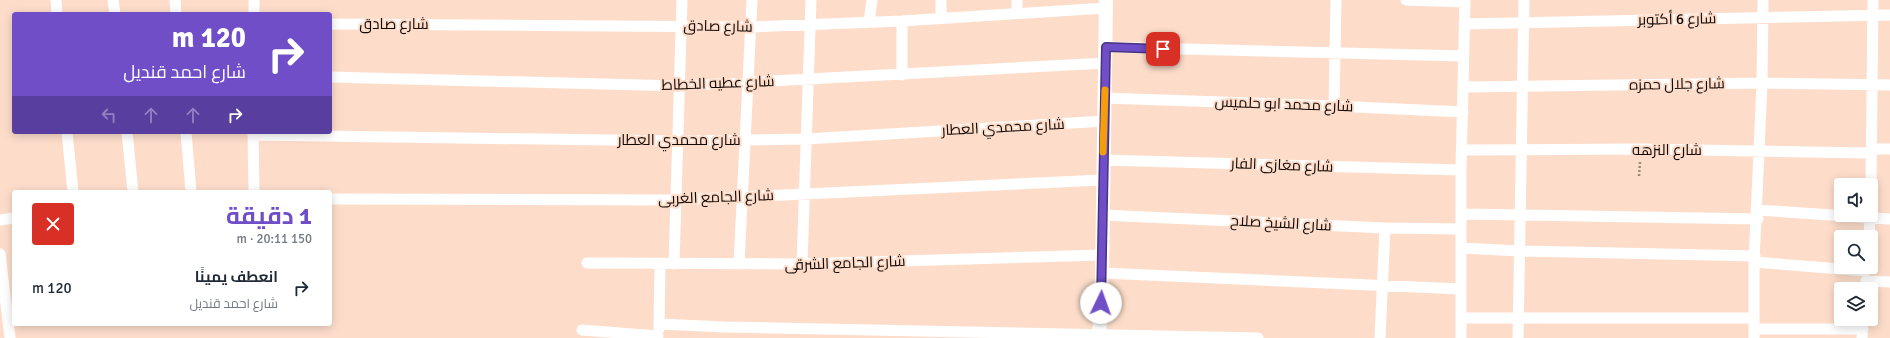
<!DOCTYPE html>
<html lang="ar">
<meta charset="utf-8">
<style>
:root{--surface:#fff;--page:#f6f6f7;--text:#1f2937;--muted:#747a83;--accent:#6f4ec7}
body{margin:0;font-family:Signika,Cairo,sans-serif;background:var(--page);color:var(--text);direction:rtl;height:100vh;display:flex;flex-direction:column;font-size:15px;white-space:nowrap}
*{box-sizing:border-box;margin:0}
p{font-size:13px;color:var(--muted)}
.icon{flex:none;width:22px;height:22px;fill:none;stroke:currentColor;stroke-width:2;stroke-linecap:round;stroke-linejoin:round}
.map{position:relative;flex:1;overflow:hidden;direction:ltr}
.details{position:absolute;left:12px;top:190px;width:320px;height:136px;display:flex;flex-direction:column;background:var(--surface);border-radius:4px;box-shadow:0 2px 10px #0003;direction:rtl}
.details>*{flex:none}
.banner{position:absolute;left:12px;top:12px;width:320px;height:122px;border-radius:4px;box-shadow:0 2px 10px #0003;direction:rtl;background:#6f4ec7;color:#fff;overflow:hidden}
.fabs{position:absolute;left:1834px;top:178px;display:grid;gap:8px}
.fabs a{display:grid;place-items:center;width:44px;height:44px;border-radius:4px;background:var(--surface);box-shadow:0 2px 10px #0003;font-size:20px}
.pin{position:absolute;display:grid;place-items:center;width:34px;height:34px;color:#fff;margin:-17px;border-radius:8px;box-shadow:0 2px 6px #0006}
.me{position:absolute;width:44px;margin:-22px;rotate:3deg;stroke-linejoin:round;filter:drop-shadow(0 0 3px #0008)}
.turn{display:flex;align-items:center;gap:14px;height:84px;padding:0 20px;font-size:18px}
.turn .icon{width:52px;height:52px;stroke-width:2.5}
.turn b{display:block;font-size:28px;line-height:34px}
.lanes{display:flex;align-items:center;height:38px;padding:0 20px;background:#0003;justify-content:center;gap:20px;direction:ltr}
.lanes .off{opacity:.35}
.round{display:grid;place-items:center;flex:none;width:42px;height:42px;border-radius:4px;background:var(--page)}
.head{display:flex;align-items:center;justify-content:space-between;height:68px;padding:0 20px}
h1{font-size:24px;font-weight:700;line-height:30px;color:var(--accent)}
ul{padding:0;list-style:none}
li{display:flex;align-items:center;gap:12px;height:60px;padding:0 20px}
li div{flex:1}
li b{display:block;font-size:15px}
li em{font-style:normal}
.map>svg:first-child{display:block}
.lines{fill:none;stroke-linecap:round;stroke-linejoin:round}
.path{stroke:#9f887a;stroke-width:2.5;stroke-dasharray:2 2;stroke-linecap:butt}
.minor{stroke:#fff;stroke-width:11}
.tertiary{stroke:#fff;stroke-width:14}
.route-casing{stroke:#483381;stroke-width:10}
.route{stroke:#6f4ec7;stroke-width:7}
.slow{stroke:#f59e0b;stroke-width:7}
.labels{text-anchor:middle;stroke-width:4;stroke-linejoin:round;paint-order:stroke}
.street-label{font-size:15px;fill:#130904;stroke:#fdddca}
</style>
<div class="map">
<svg width="1890" height="338" viewBox="0 0 1890 338">
<rect width="100%" height="100%" fill="#fdddca"/>
<g class="lines">
<path class="path" d="M1639,176L1640,162"/>
<path class="minor" d="M56,0L57,14
M113,0L115,14
M175,0L176,14
M1406,0L1465,2
M1017,13V0
M254,14V0
M941,18V0
M902,21V75
M869,22L872,0
M330,24L750,27L902,21L1106,8
M1464,24L1890,15
M1106,47L1463,56
M330,77L679,86L1106,63
M1463,87L1762,83L1890,85
M1104,98L1334,106L1463,112
M1334,106L1336,0
M67,132L73,192
M127,132L133,192
M186,132L191,192
M253,132L254,192
M253,135L678,141L806,139L1105,121
M1871,149H1890
M1463,150L1640,149L1871,153
M1103,160L1461,170
M1871,185L1873,0
M330,199L676,200L1102,180
M1758,210L1890,219
M1461,214L1758,219
M1102,215L1385,228L1461,229
M0,220L14,218
M1869,237L1870,215
M1461,248L1520,251L1755,256
M0,254L10,338
M1754,262L1866,271
M587,263L802,264L1102,255
M674,264L682,0
M739,264L752,0
M802,264L811,0
M1102,273L1460,289
M1866,281L1890,282
M1462,318H1754
M659,324L725,327L1258,338
M659,329L660,264
M1754,329H1863
M582,330L658,336
M1380,338L1385,228
M1461,338V170L1465,0
M1518,338L1524,0
M1754,338V262L1762,83L1763,0
M1862,338L1863,319"/>
<path class="tertiary" d="M1099,338L1102,273L1106,0"/>
</g>
<g class="lines">
<defs>
<path id="route" d="M1101,303L1106,47L1163,49"/>
</defs>
<use href="#route" class="route-casing"/>
<use href="#route" class="route"/>
<path class="slow" d="M1103,152L1105,90"/>
</g>
<g class="labels">
<g class="street-label">
<text transform="translate(1677 19) rotate(-1)" y="5">شارع 6 أكتوبر</text>
<text x="394" y="29">شارع صادق</text>
<text transform="translate(718 26) rotate(1)" y="5">شارع صادق</text>
<text transform="translate(718 83) rotate(-2)" y="5">شارع عطيه الخطاط</text>
<text transform="translate(1677 84) rotate(-1)" y="5">شارع جلال حمزه</text>
<text transform="translate(1284 104) rotate(2)" y="5">شارع محمد ابو حلميس</text>
<text transform="translate(1003 127) rotate(-3)" y="5">شارع محمدي العطار</text>
<text x="679" y="145">شارع محمدي العطار</text>
<text x="1667" y="155">شارع النزهه</text>
<text transform="translate(1282 165) rotate(2)" y="5">شارع مغازى الفار</text>
<text transform="translate(716 197) rotate(-2)" y="5">شارع الجامع الغربى</text>
<text transform="translate(1281 223) rotate(3)" y="5">شارع الشيخ صلاح</text>
<text transform="translate(845 263) rotate(-2)" y="5">شارع الجامع الشرقى</text>
</g>
</g>
</svg>
<div class="fabs">
<a><svg class="icon" aria-label="sound" viewBox="0 0 24 24"><path d="M4 9h4l5-4v14l-5-4H4zM17 9q2 3 0 6"/></svg></a>
<a><svg class="icon" aria-label="search" viewBox="0 0 24 24"><circle cx="10" cy="10" r="6"/><path d="M15 15l6 6"/></svg></a>
<a><svg class="icon" aria-label="layers" viewBox="0 0 24 24"><path d="M12 4l9 5-9 5-9-5zM3 14l9 5 9-5"/></svg></a>
</div>
<div class="pin" style="left:1163px;top:49px;background:#d93025"><svg class="icon" aria-label="arrive" viewBox="0 0 24 24"><path d="M6 21V4h12l-3 4 3 4H6"/></svg></div>
<svg class="me" style="left:1101px;top:303px" viewBox="-20 -20 40 40"><circle r="19" fill="#fff"/><path d="M0-13L10 11 0 6-10 11z" fill="#6f4ec7"/></svg>
<div class="banner">
<div class="turn"><svg class="icon" aria-label="right" viewBox="0 0 24 24"><path d="M7 20v-9h11M14 6l5 5-5 5"/></svg><div><b>120 m</b>شارع احمد قنديل</div></div>
<div class="lanes"><svg class="icon off" aria-label="left" viewBox="0 0 24 24"><path d="M17 20v-9H6M10 6l-5 5 5 5"/></svg><svg class="icon off" aria-label="ahead" viewBox="0 0 24 24"><path d="M12 20V5M6 11l6-6 6 6"/></svg><svg class="icon off" aria-label="ahead" viewBox="0 0 24 24"><path d="M12 20V5M6 11l6-6 6 6"/></svg><svg class="icon" aria-label="right" viewBox="0 0 24 24"><path d="M7 20v-9h11M14 6l5 5-5 5"/></svg></div>
</div>
<section class="details">
<div class="head"><div><h1>1 دقيقة</h1><p>150 m · 20:11</p></div><a class="round" style="background:#d93025;color:#fff"><svg class="icon" aria-label="close" viewBox="0 0 24 24"><path d="M6 6l12 12M18 6L6 18"/></svg></a></div>
<ul>
<li><svg class="icon" aria-label="right" viewBox="0 0 24 24"><path d="M7 20v-9h11M14 6l5 5-5 5"/></svg><div><b>انعطف يمينًا</b><p>شارع احمد قنديل</p></div><em>120 m</em></li>
</ul>
</section>
</div>
